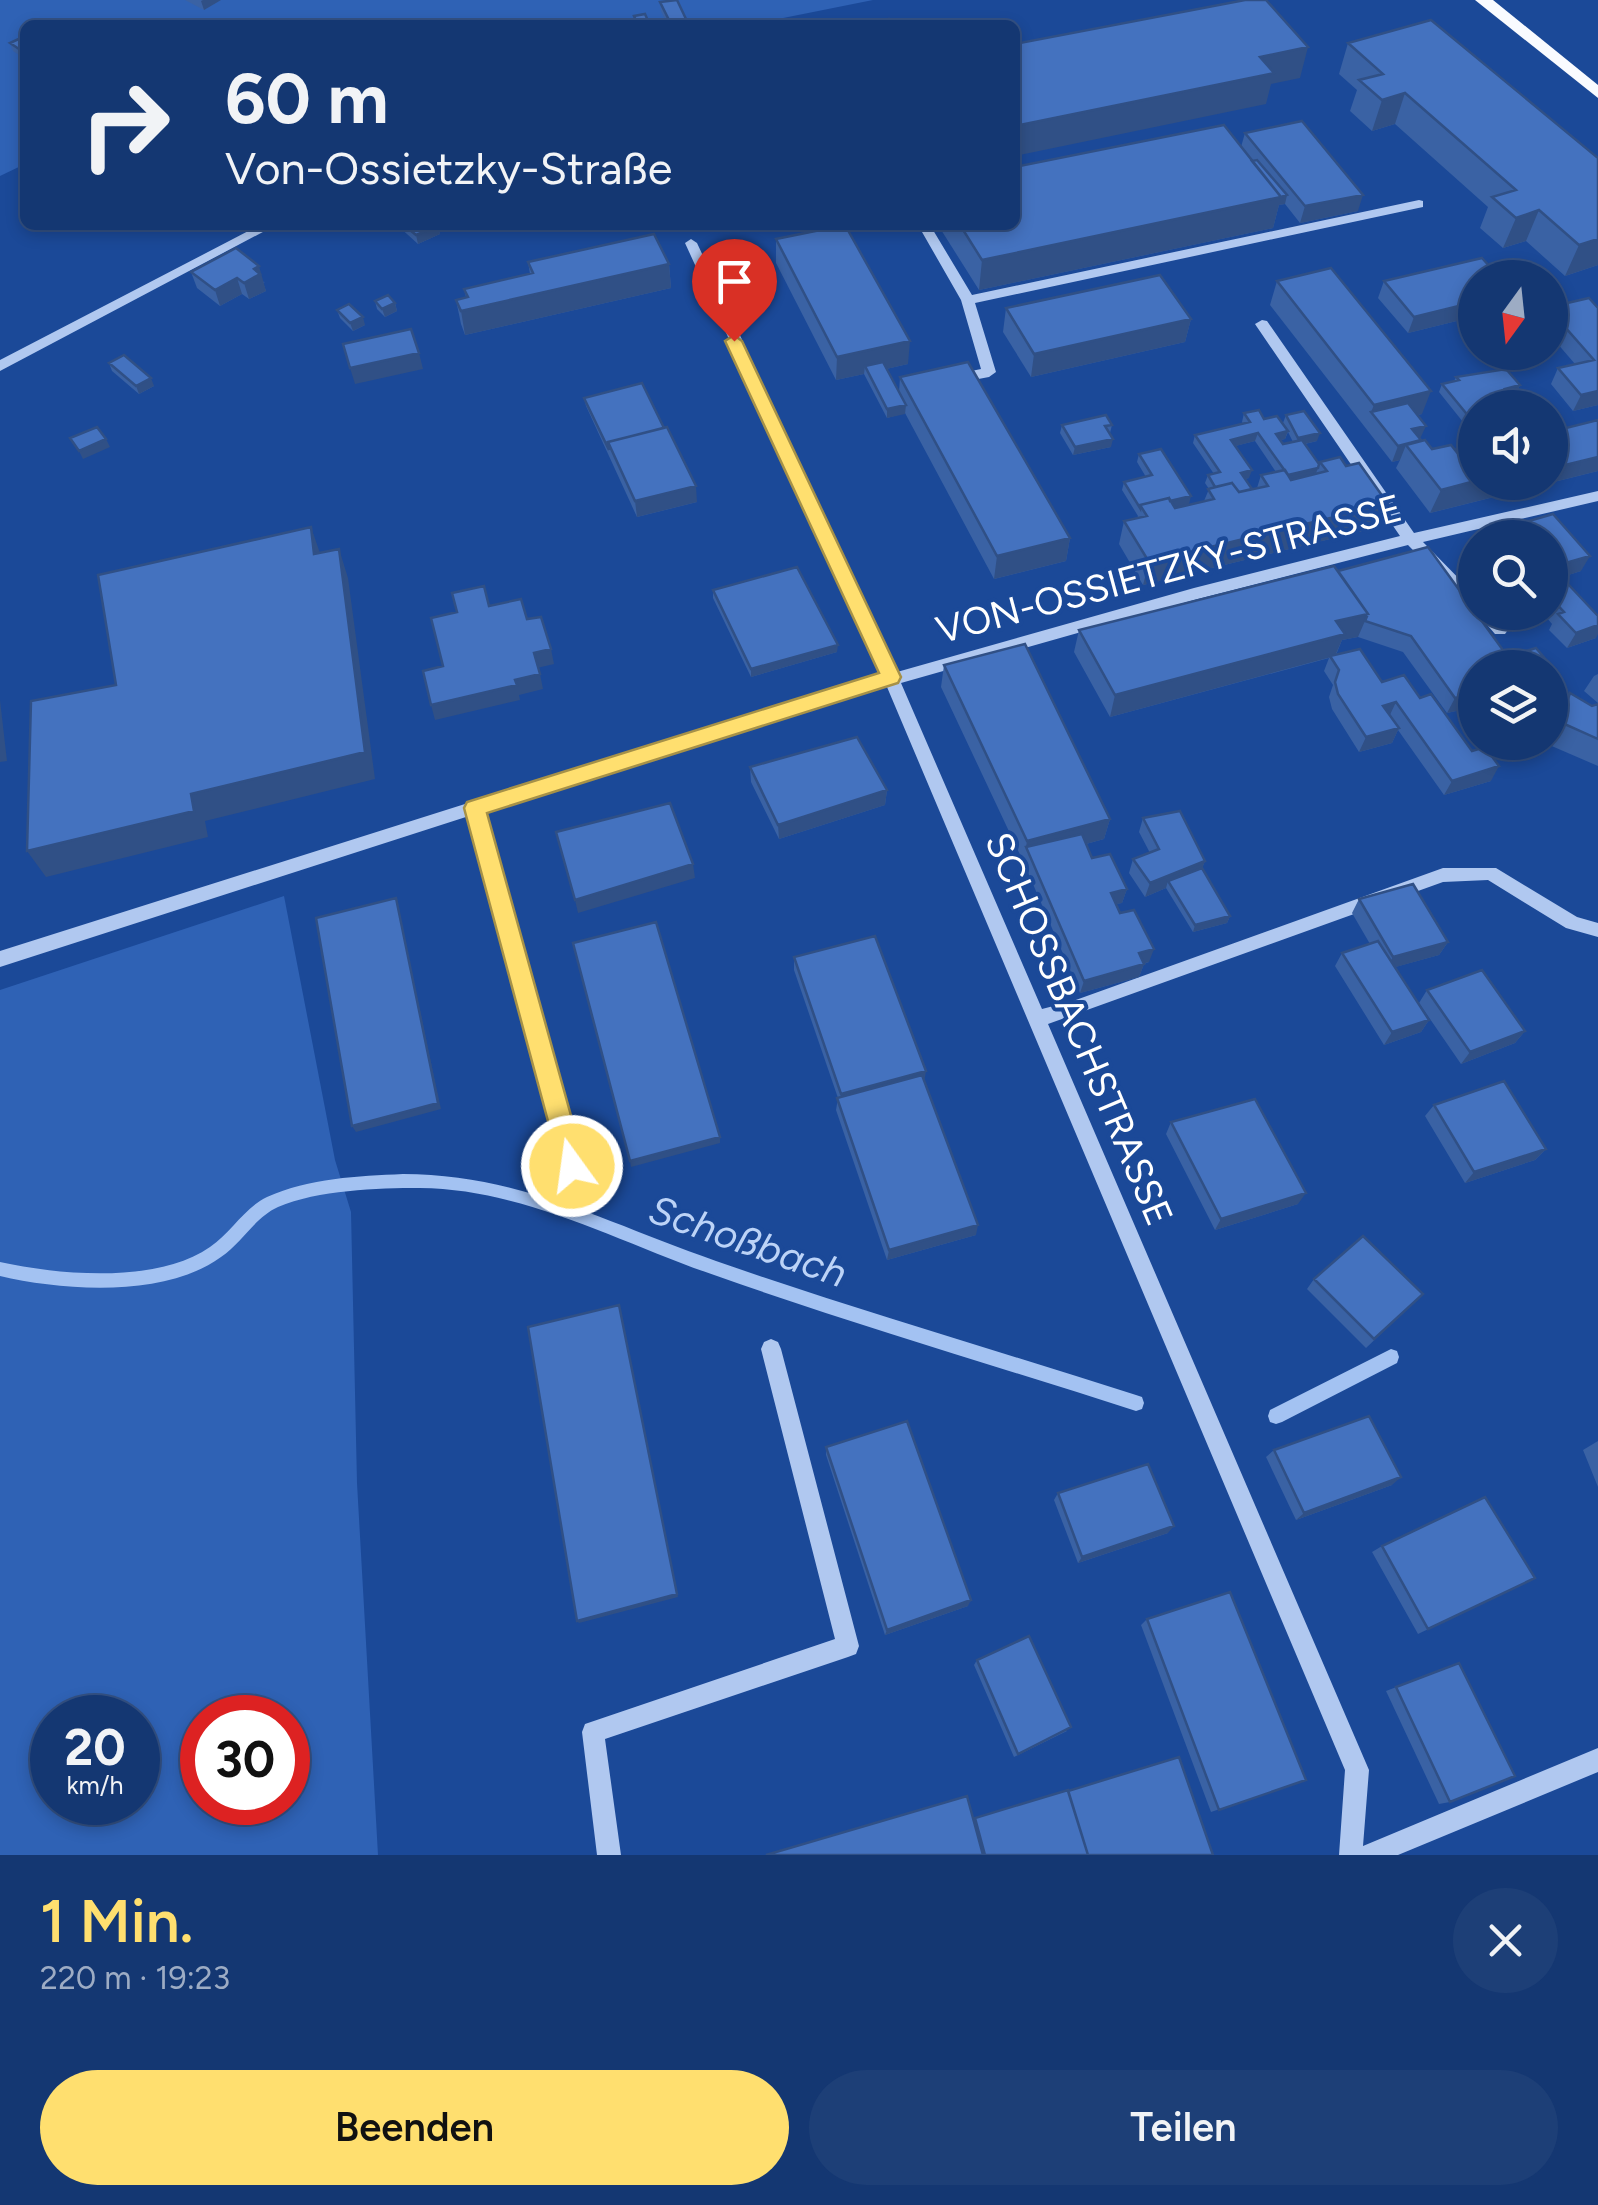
<!DOCTYPE html>
<html lang="de">
<meta charset="utf-8">
<style>
:root{--surface:#143772;--page:#1d3f77;--text:#f1f3f6;--muted:#9dacc4;--line:#335184;--accent:#ffdf6f}
body{margin:0;font-family:Figtree,sans-serif;background:var(--page);color:var(--text);height:100vh;display:flex;flex-direction:column;font-size:38px;white-space:nowrap}
*{box-sizing:border-box;margin:0}
p{font-size:32px;color:var(--muted)}
.icon{flex:none;width:55px;height:55px;fill:none;stroke:currentColor;stroke-width:2;stroke-linecap:round;stroke-linejoin:round}
.map{position:relative;height:1855px;overflow:hidden}
.details{display:flex;flex-direction:column;background:var(--surface);flex:1}
.details>*{flex:none}
.hud{position:absolute;left:20px;top:20px;width:1000px;height:210px;border-radius:15px;box-shadow:0 5px 15px #0003,0 0 0 2px var(--line);background:#143772;color:var(--text);overflow:hidden}
.needle{width:65px;rotate:195deg}
.fabs{position:absolute;left:1458px;top:260px;display:grid;gap:20px}
.fabs a{display:grid;place-items:center;width:110px;height:110px;border-radius:50%;background:var(--surface);box-shadow:0 5px 15px #0003,0 0 0 2px var(--line);font-size:50px}
.speed{position:absolute;left:30px;top:1695px;display:flex;gap:20px;font-size:50px;font-weight:700;text-align:center}
.speed>*{display:grid;place-content:center;width:130px;height:130px;border-radius:50%;background:var(--surface);box-shadow:0 5px 15px #0003,0 0 0 2px var(--line);line-height:1}
.speed small{font-size:25px;font-weight:400}
.speed .limit{border:15px solid #d22;background:#fff;color:#111}
.pin{position:absolute;display:grid;place-items:center;width:85px;height:85px;color:#fff;margin:-102px -42px;border-radius:50% 50% 50% 0;rotate:-45deg;box-shadow:0 0 10px #0007}
.pin .icon{rotate:45deg}
.me{position:absolute;width:110px;margin:-55px;rotate:346deg;stroke-linejoin:round;filter:drop-shadow(0 0 8px #0008)}
.turn{display:flex;align-items:center;gap:35px;height:210px;padding:0 40px;font-size:45px}
.turn .icon{width:130px;height:130px;stroke-width:2.5}
.turn b{display:block;font-size:70px;line-height:85px}
.round{display:grid;place-items:center;flex:none;width:105px;height:105px;border-radius:52px;background:var(--page)}
.headline{display:flex;align-items:center;justify-content:space-between;height:170px;padding:0 40px}
h1{font-size:60px;font-weight:600;line-height:75px;color:var(--accent)}
.button{display:flex;gap:20px;margin-top:auto;padding:20px 40px}
.button a{flex:1;height:115px;border-radius:60px;background:var(--accent);color:#111;font-size:40px;font-weight:600;line-height:115px;text-align:center}
.button a+a{background:var(--page);color:var(--text)}
.map>svg:first-child{display:block}
.green{fill:#2f62b5;fill-rule:evenodd}
.lines{fill:none;stroke-linecap:round;stroke-linejoin:round}
.stream{fill:#a3c2f2;fill-rule:evenodd}
.minor{fill:#b0c8f0;fill-rule:evenodd}
.major{fill:#f9fbff;fill-rule:evenodd}
.wall{fill:#3a62a4;fill-rule:evenodd}
.shaded-wall{fill:#305086}
.building{fill:#4472bf;stroke:#305086;stroke-width:2.5}
.route{fill:#ffdf6f;stroke:#a69148;stroke-width:2.5}
.labels{text-anchor:middle;stroke-width:8;stroke-linejoin:round;paint-order:stroke}
.street-label{font-size:38px;fill:#fff;stroke:#1b4998}
.water-label{font-size:40px;font-style:italic;fill:#bcd3f7;stroke:#1b4998}
</style>
<div class="map">
<svg width="1598" height="1855" viewBox="0 0 1598 1855">
<rect width="100%" height="100%" fill="#1b4998"/>
<path class="green" d="M0,0H873L748,25H25V164L0,176Z
M284,896L335,1160L351,1212L357,1483L378,1855H0V990ZM52,1718H138V1802H52ZM202,1718H288V1802H202Z"/>
<g class="lines">
<path class="stream" d="M403,1174C519,1174 609,1224 716,1261C854,1309 996,1350 1136,1395L1142,1397L1144,1403L1142,1409L1136,1411C997,1366 855,1325 717,1276C620,1243 525,1189 420,1188C377,1188 318,1190 278,1207C254,1218 242,1243 221,1257C165,1298 64,1291 0,1276V1262C59,1275 157,1284 210,1247C231,1233 244,1208 267,1197C309,1178 358,1176 403,1174Z
M1391,1349L1397,1351L1399,1357L1397,1363L1282,1422L1276,1424L1270,1422L1268,1416L1270,1410Z"/>
<path class="minor" d="M1419,200L1423,201V207L975,303L996,372L989,377L952,384L945,379L947,376L981,369L961,300L918,225H930L972,295Z
M260,225H276L0,371V360Z
M691,239L697,243L897,672L1194,588L1400,536L1257,327L1255,324L1262,320L1267,321L1414,533L1598,491V501L1423,542L1475,595V610L1470,608L1408,545L1194,600L901,683L1042,1009L1073,1001L1443,868H1496L1577,917L1598,923V937L1566,928L1488,880L1443,882L1048,1024L1369,1770L1363,1846L1598,1748V1772L1398,1855H1339L1345,1770L887,687L484,811L582,1166L579,1172L572,1175L565,1172L562,1166L469,816L0,967V951L595,763L883,676L685,243Z
M1476,612H1493L1508,630L1505,634H1495Z
M771,1339L778,1342L781,1349L859,1646L856,1654L848,1657L605,1739L621,1855H597L582,1732L585,1724L835,1639L761,1349L764,1342Z"/>
<path class="major" d="M1475,0H1493L1598,85V98Z"/>
</g>
<path class="wall" d="M185,0H221L204,10Z
M660,2L686,25H668L661,11Z
M25,36V59L13,51L10,43Z
M1348,43L1598,158V265L1565,276L1526,241L1503,248L1480,228L1488,207L1395,124L1372,131L1350,111L1357,90L1339,74Z
M1245,133L1358,211L1300,223L1285,204L1279,205L1273,228L979,290L938,225H1015L1241,147Z
M397,225H437L440,234L418,244Z
M776,239L908,364L886,369L899,392L900,377L1070,538L1066,561L994,579L905,413L887,418L864,374L836,380L776,263Z
M528,262L669,264L671,288L465,335L461,324L456,300L466,297L464,289L530,274Z
M191,272L265,282L263,283L266,291L249,299L242,294L220,306L197,288Z
M1475,278V304L1469,318L1408,333L1378,298L1384,281Z
M1277,281L1422,414L1418,415L1420,439L1432,449L1455,450L1550,482V432L1598,420V471L1430,513L1396,468L1400,460L1392,462L1270,305Z
M1589,298L1598,405L1573,411L1551,384L1558,368L1575,364L1550,335V307Z
M375,301L395,303L397,311L385,317L377,309Z
M1006,308L1191,319L1185,342L1031,377L1003,332Z
M337,310L365,325L353,331L340,318Z
M109,363L154,386L139,394L112,371Z
M1456,377L1520,385L1516,394L1475,408V437L1439,392L1442,384L1454,381Z
M584,398L664,428L697,502L637,517L586,406Z
M1244,413L1283,423L1286,415L1317,441L1305,444L1319,464L1320,462L1346,466L1388,504L1379,527L1143,585L1119,544L1124,521L1137,518L1138,516L1122,490L1124,482L1146,477L1137,462L1139,454L1189,504L1174,507L1175,508L1204,501L1209,489L1205,483L1208,475L1214,474L1193,443L1195,435L1243,424L1242,422ZM1288,432L1293,442L1283,444L1280,440L1285,439ZM1255,441L1276,472L1261,475L1257,488L1252,489L1245,479L1249,478L1235,446Z
M1062,425H1112L1110,433L1111,447L1073,455L1060,433Z
M1550,538L1581,571L1562,577L1596,638L1567,648L1549,630L1552,624L1542,612H1550Z
M1475,541V569L1466,559Z
M1338,571L1475,668V707L1447,713L1403,652L1358,637L1342,640L1336,655L1382,682L1420,698L1491,781L1444,795L1398,730L1392,743L1359,752L1332,709L1329,697L1333,685L1324,671L1329,658L1110,717L1074,652L1079,630Z
M713,590L837,652L751,677L713,598Z
M1536,648L1559,675L1554,682L1550,684V668H1517L1512,662L1516,654Z
M944,665L1110,819L1104,839L1086,844L1092,858L1127,889L1122,903L1116,904L1149,962L1144,964L1139,977L1080,993L1023,861L941,687Z
M1598,674V703L1584,691L1594,676Z
M1570,693L1592,706L1598,704V766L1547,744L1550,742V735L1557,715Z
M750,767L887,790L885,805L779,839L751,782Z
M1143,818L1205,861L1202,868L1230,916L1227,923L1193,932L1166,888L1145,897L1129,873L1133,859L1150,853L1139,832Z
M1359,899L1448,942L1439,955L1395,967L1429,1020L1421,1032L1384,1045L1335,966L1342,953L1370,944L1352,913Z
M794,957L924,1082L976,1235L887,1260L836,1110L838,1098L794,970Z
M1427,990L1525,1031L1515,1043L1461,1064L1419,1003Z
M1434,1105L1546,1149L1535,1160L1465,1183L1425,1116Z
M1171,1122L1298,1204L1215,1230L1166,1134Z
M1314,1279L1423,1294L1366,1348L1307,1289Z
M1598,1441V1487L1583,1450Z
M826,1447L968,1606L885,1635L826,1455Z
M1274,1450L1392,1485L1296,1520L1266,1457Z
M1058,1493L1168,1533L1078,1563L1054,1500Z
M1382,1546L1535,1578L1418,1634L1372,1552Z
M1147,1619L1306,1780L1211,1812L1141,1625Z
M977,1660L1067,1731L1014,1757L974,1665Z
M1459,1663L1450,1802L1439,1804L1386,1691Z"/>
<path class="shaded-wall" d="M203,0H221L204,10L201,1Z
M686,19V25H670V22Z
M1308,47L1300,78L1271,84L1266,104L1015,156V126L1260,57Z
M1405,93L1395,124L1372,131L1382,100Z
M1287,195L1285,204L1279,205L1273,228L979,290L982,260Z
M1363,195L1358,211L1300,223L1305,206Z
M1539,210L1526,241L1503,248L1516,218Z
M438,226L440,234L418,244L416,235Z
M1598,239V265L1565,276L1579,245Z
M669,264L671,288L465,335L461,311Z
M259,266L266,291L249,299L244,283L254,269Z
M237,278L242,294L220,306L215,290Z
M1475,287V302L1465,290Z
M1475,302L1469,318L1408,333L1414,317Z
M395,303L397,311L385,317L382,309Z
M363,317L365,325L353,331L350,323Z
M1191,319L1185,342L1031,377L1034,354Z
M910,341L908,364L869,373L865,366L864,374L836,380L837,357Z
M419,353L423,369L355,384L350,368Z
M151,378L154,386L139,394L136,386Z
M1520,385L1516,394L1501,397L1505,389Z
M1431,391L1422,414L1381,425L1371,412L1374,405Z
M1598,391V405L1573,411L1581,395Z
M906,405L905,414L887,418V409Z
M1426,426L1419,441L1406,445L1400,460L1392,462L1398,446L1412,429Z
M1288,431L1285,439L1273,442L1276,434Z
M1258,433L1255,441L1228,448L1231,440Z
M1320,433L1317,441L1296,446L1298,438Z
M106,439L110,447L83,459L79,451Z
M1113,439L1111,447L1073,455L1075,447Z
M1598,457V471L1430,513L1441,490L1475,481L1550,482V476L1553,475L1557,467Z
M1318,468L1315,476L1284,483L1287,475Z
M1252,470L1249,478L1238,481L1241,473Z
M696,486L697,502L637,517L635,501Z
M1191,496L1189,504L1146,514L1141,507Z
M1388,504L1379,527L1143,585L1149,562Z
M311,527L321,556L314,554Z
M1070,538L1066,561L994,579L997,556Z
M339,549L348,578L375,779L205,821L208,837L46,877L27,851L191,794Z
M1590,556L1581,571L1550,581L1552,567Z
M1368,614L1358,637L1342,640L1335,656L1110,717L1115,695L1336,621Z
M1598,625V634L1596,638L1567,648L1576,633Z
M838,645L837,652L751,677V669Z
M551,649L554,664L537,668L534,653Z
M540,674L543,689L519,695L520,700L435,720L431,705L515,680Z
M1559,675L1554,682L1550,684V678Z
M1475,694V707L1447,713L1455,698Z
M0,700L7,761L0,762Z
M1396,702L1389,717L1383,706Z
M1399,728L1392,743L1359,752L1366,737Z
M1499,766L1491,781L1444,795L1452,781Z
M887,790L885,805L779,839L778,825Z
M1110,819L1104,839L1031,859L1026,847L1027,841Z
M1205,861L1200,875L1168,881L1166,888L1145,897L1150,883Z
M693,864L695,878L578,913L575,900Z
M1127,889L1122,903L1107,906L1111,893Z
M396,898L441,1109L356,1132L352,1126Z
M1230,916L1227,923L1193,932L1195,925Z
M1448,942L1439,955L1385,970L1393,957Z
M1154,949L1149,962L1135,966L1139,953Z
M1144,964L1139,977L1080,993L1084,981Z
M1429,1020L1421,1032L1384,1045L1392,1032Z
M1525,1031L1515,1043L1461,1064L1470,1052Z
M926,1071L924,1083L840,1106L841,1094Z
M720,1137V1143L631,1167L630,1161Z
M1546,1149L1535,1160L1465,1183L1474,1172Z
M1306,1193L1298,1204L1215,1230L1221,1219Z
M978,1225L976,1235L887,1260L889,1250Z
M619,1305L678,1597L579,1623L577,1621Z
M1401,1477L1392,1485L1296,1520L1304,1513Z
M1174,1526L1168,1533L1078,1563L1082,1557Z
M971,1600L968,1606L885,1635L887,1630Z"/>
<path class="building" d="M677,0L686,19L670,22L660,2Z
M1245,0H1266L1308,47L1260,57L1274,73L1015,126V44Z
M645,14L649,23L638,25L634,16Z
M889,19L893,25H875L873,22Z
M1431,20L1598,158V239L1579,245L1539,210L1516,218L1492,197L1516,190L1405,93L1382,100L1359,80L1383,74L1348,43Z
M25,36V53L10,43Z
M1302,121L1363,195L1305,206L1245,133Z
M1224,125L1281,197L982,260L960,225H1015V167Z
M1257,160L1287,195L1281,197L1252,161Z
M404,225H437L438,226L416,235Z
M845,225L910,341L837,357L776,239Z
M654,234L669,264L461,311L456,300L468,297L464,289L533,273L528,262Z
M236,248L259,266L254,269L260,274L244,283L237,278L215,290L191,272Z
M1482,258L1500,278H1475V287L1465,290L1475,302L1414,317L1384,281Z
M1331,268L1431,391L1374,405L1277,281Z
M1160,275L1191,319L1034,354L1006,308Z
M388,295L395,303L382,309L375,301Z
M1589,298L1598,308V391L1581,395L1558,368L1594,360L1550,310V307Z
M349,304L363,317L350,323L337,310Z
M411,329L419,353L350,368L343,344Z
M124,355L151,378L136,386L109,363Z
M883,362L906,405L887,409L865,366Z
M968,362L1070,538L997,556L900,377Z
M1506,369L1520,385L1505,389L1520,408H1475V424L1442,384L1459,380L1456,377Z
M642,383L664,428L608,442L609,450L584,398Z
M1408,403L1426,426L1412,429L1421,440L1398,446L1371,412Z
M1259,410L1264,419L1277,416L1288,431L1276,434L1283,444L1302,440L1319,464L1318,468L1288,475L1258,433L1231,440L1252,470L1241,473L1252,489L1239,492L1232,483L1215,487L1208,475L1220,472L1195,435L1250,422L1244,413Z
M1304,411L1320,433L1298,438L1286,415Z
M1106,415L1112,425L1105,426L1113,439L1075,447L1062,425Z
M1598,420V457L1557,467L1550,459V432Z
M97,427L106,439L79,451L70,438Z
M667,427L696,486L635,501L608,442Z
M1425,440L1432,449L1451,445L1475,475V481L1441,490L1406,445Z
M1475,445V475L1455,450Z
M1161,449L1191,496L1170,501L1169,498L1140,505V508L1124,482L1152,475L1139,454Z
M1340,457L1346,466L1359,463L1388,504L1149,562L1124,521L1147,516L1140,505L1169,498L1175,508L1184,506L1214,499L1208,489L1232,483L1239,492L1268,486L1261,475L1285,470L1291,480L1327,471L1320,462Z
M1478,482H1496L1476,488Z
M1553,514L1590,556L1552,567L1598,616V625L1576,633L1558,614L1564,612L1550,597V538H1477L1478,536Z
M311,527L314,554L339,549L365,752L191,794L194,811L27,851L31,701L116,685L98,575Z
M1428,547L1516,668H1475V694L1455,698L1411,636L1365,621L1368,614L1338,571Z
M1334,566L1368,614L1336,621L1345,634L1115,695L1079,630Z
M797,567L838,645L751,669L713,590Z
M484,586L489,606L521,599L527,619L541,617L551,649L534,653L540,674L515,680L517,685L431,705L423,671L443,666L431,618L457,612L452,593Z
M1025,644L1110,819L1027,841L944,665Z
M1536,648L1559,675L1550,678V668H1528L1516,654Z
M1360,649L1382,682L1404,675L1420,698L1431,694L1472,751L1485,747L1499,766L1452,781L1396,702L1383,706L1399,728L1366,737L1338,694L1335,682L1339,670L1330,656Z
M1570,693L1592,706L1598,704V739L1560,722Z
M857,737L887,790L778,825L750,767Z
M670,803L693,864L575,900L556,832Z
M1180,811L1205,861L1150,883L1133,859L1159,849L1143,818Z
M1082,834L1092,858L1110,854L1127,889L1111,893L1120,913L1134,910L1154,949L1139,953L1144,964L1084,981L1026,847Z
M1202,868L1230,916L1195,925L1168,881Z
M1413,884L1448,942L1393,957L1359,899Z
M396,898L438,1103L352,1126L316,918Z
M656,922L720,1137L630,1161L573,943Z
M875,936L926,1071L841,1094L794,957Z
M1378,941L1429,1020L1392,1032L1342,953Z
M1482,970L1525,1031L1470,1052L1427,990Z
M922,1075L978,1225L889,1250L837,1098Z
M1504,1081L1546,1149L1474,1172L1434,1105Z
M1255,1099L1306,1193L1221,1219L1171,1122Z
M1363,1236L1423,1294L1374,1339L1314,1279Z
M619,1305L677,1594L577,1621L528,1327Z
M1369,1416L1401,1477L1304,1513L1274,1450Z
M907,1421L971,1600L887,1630L826,1447Z
M1148,1464L1174,1526L1082,1557L1058,1493Z
M1485,1497L1535,1578L1428,1629L1382,1546Z
M1230,1592L1306,1780L1219,1810L1147,1619Z
M1029,1636L1071,1727L1018,1754L977,1660Z
M1459,1663L1515,1776L1450,1802L1396,1687Z
M1179,1757L1213,1855H1088L1068,1791Z
M1068,1790L1088,1855H985L975,1818Z
M967,1796L983,1855H766Z"/>
<path class="route" d="M734,335L742,341L901,677L898,683L487,813L585,1166L581,1174L572,1177L564,1174L560,1166L464,808L467,802L879,673L725,341Z"/>
<g class="labels">
<g class="street-label">
<text transform="translate(1169 569) rotate(-15)" y="13">VON-OSSIETZKY-STRASSE</text>
<text transform="translate(1079 1029) rotate(67)" y="13">SCHOSSBACHSTRASSE</text>
</g>
<g class="water-label">
<text transform="translate(748 1241) rotate(19)" y="14">Schoßbach</text>
</g>
</g>
</svg>
<div class="fabs">
<a><svg class="needle" viewBox="-14 -14 28 28"><path d="M0-13l5 13h-10z" fill="#e53935"/><path d="M0 13l5-13h-10z" fill="#9dacc4"/></svg></a>
<a><svg class="icon" aria-label="sound" viewBox="0 0 24 24"><path d="M4 9h4l5-4v14l-5-4H4zM17 9q2 3 0 6"/></svg></a>
<a><svg class="icon" aria-label="search" viewBox="0 0 24 24"><circle cx="10" cy="10" r="6"/><path d="M15 15l6 6"/></svg></a>
<a><svg class="icon" aria-label="layers" viewBox="0 0 24 24"><path d="M12 4l9 5-9 5-9-5zM3 14l9 5 9-5"/></svg></a>
</div>
<div class="speed"><div>20<small>km/h</small></div><div class="limit">30</div></div>
<div class="pin" style="left:734px;top:341px;background:#d93025"><svg class="icon" aria-label="arrive" viewBox="0 0 24 24"><path d="M6 21V4h12l-3 4 3 4H6"/></svg></div>
<svg class="me" style="left:572px;top:1166px" viewBox="-20 -20 40 40"><circle r="17" fill="#ffdf6f" stroke="#fff" stroke-width="3"/><path d="M0-11L8 9 0 5-8 9z" fill="#fff"/></svg>
<div class="hud">
<div class="turn"><svg class="icon" aria-label="right" viewBox="0 0 24 24"><path d="M7 20v-9h11M14 6l5 5-5 5"/></svg><div><b>60 m</b>Von-Ossietzky-Straße</div></div>
</div>
</div>
<section class="details">
<div class="headline"><div><h1>1 Min.</h1><p>220 m · 19:23</p></div><a class="round"><svg class="icon" aria-label="close" viewBox="0 0 24 24"><path d="M6 6l12 12M18 6L6 18"/></svg></a></div>
<div class="button"><a>Beenden</a><a>Teilen</a></div>
</section>
